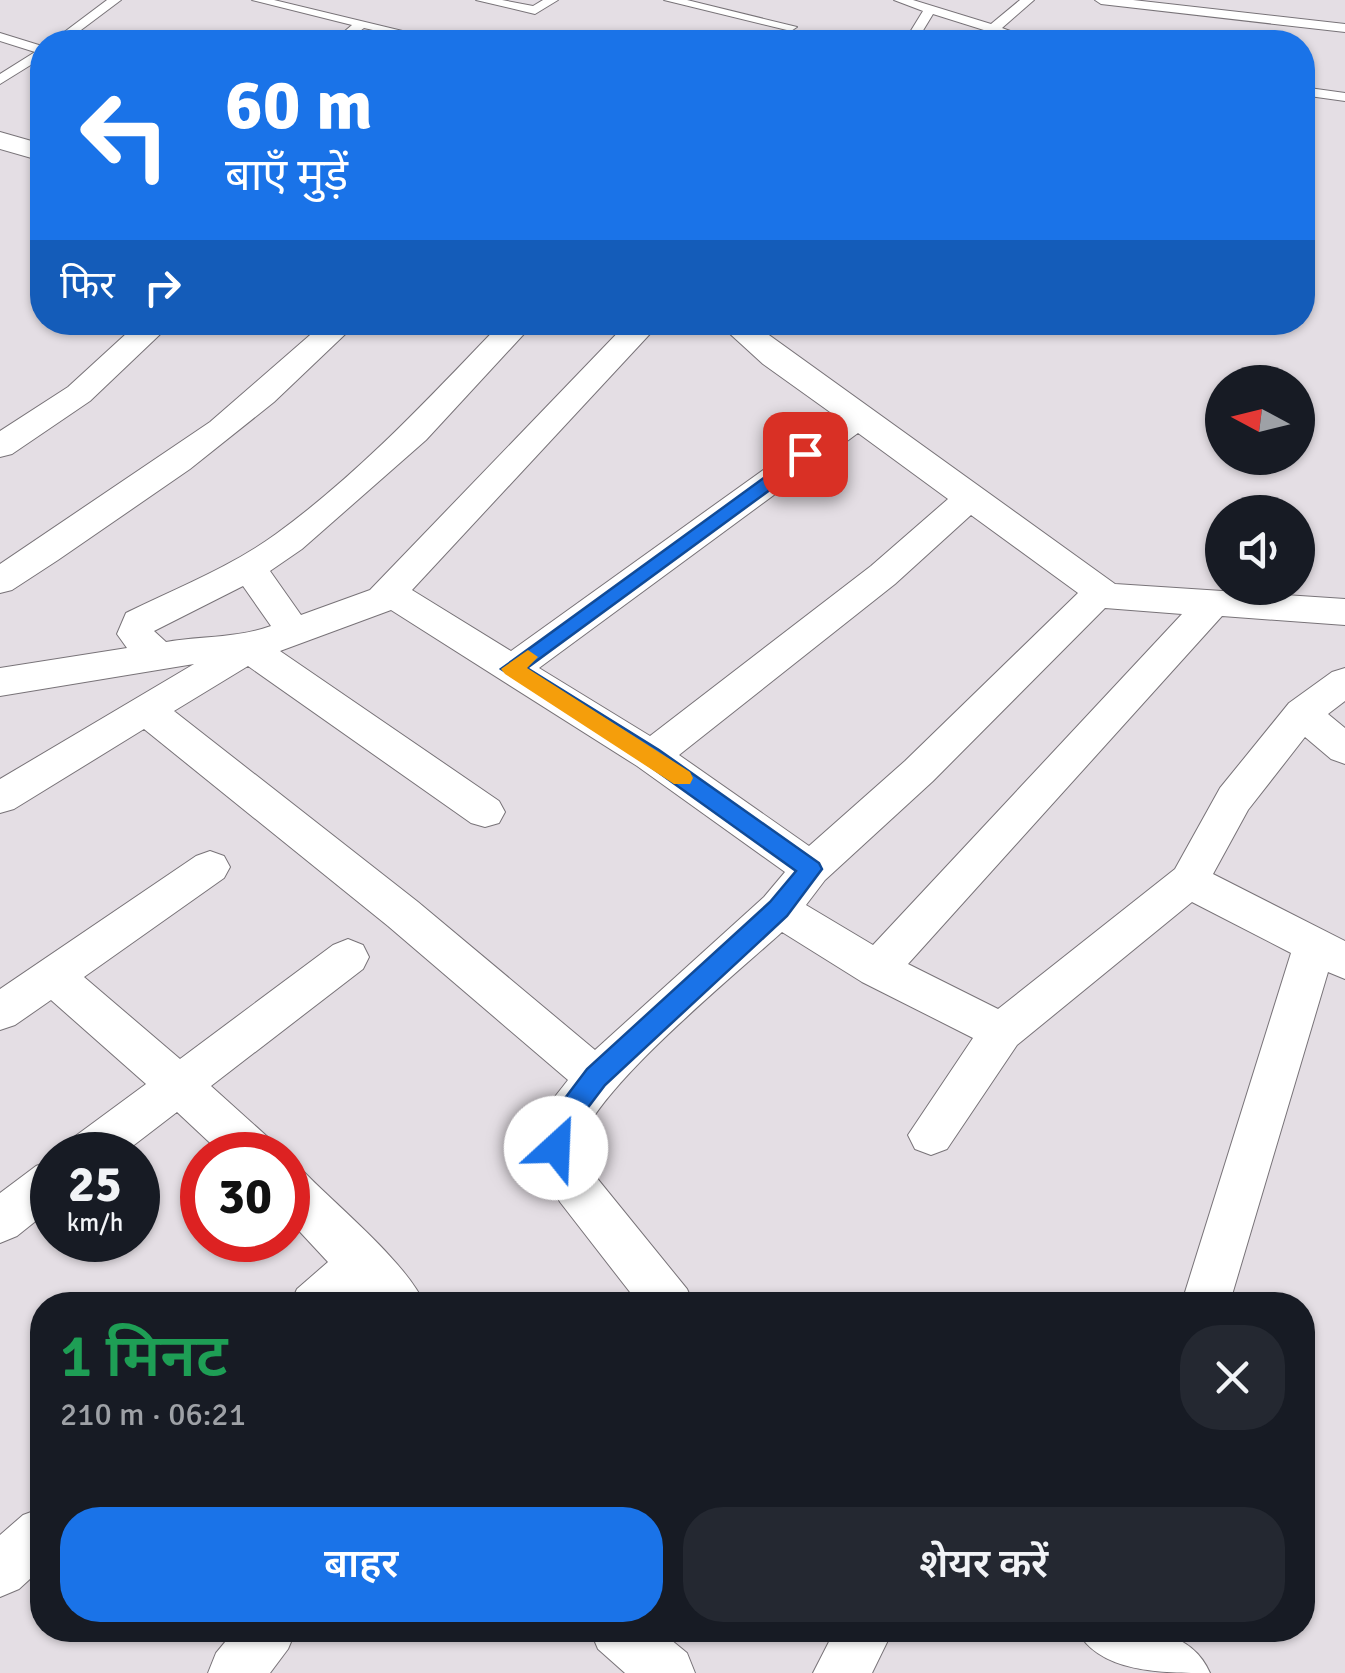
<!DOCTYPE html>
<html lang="hi">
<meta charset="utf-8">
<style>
:root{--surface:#171b24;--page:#242831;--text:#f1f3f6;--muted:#9ea1a6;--accent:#1a73e8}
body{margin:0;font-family:Signika,"Noto Sans Devanagari",sans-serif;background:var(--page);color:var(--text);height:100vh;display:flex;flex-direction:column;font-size:38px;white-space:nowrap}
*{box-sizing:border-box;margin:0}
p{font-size:32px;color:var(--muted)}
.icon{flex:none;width:55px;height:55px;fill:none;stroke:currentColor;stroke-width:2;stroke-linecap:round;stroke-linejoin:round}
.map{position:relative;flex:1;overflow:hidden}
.details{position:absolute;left:30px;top:1292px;width:1285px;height:350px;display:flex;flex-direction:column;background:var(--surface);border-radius:40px;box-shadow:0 2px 8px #0004}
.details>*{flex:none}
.top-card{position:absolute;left:30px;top:30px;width:1285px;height:305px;border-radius:40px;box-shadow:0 2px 8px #0004;background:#1a73e8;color:#fff;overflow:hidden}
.needle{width:65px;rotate:277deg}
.tools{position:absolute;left:1205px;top:365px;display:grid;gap:20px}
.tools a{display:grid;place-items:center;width:110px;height:110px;border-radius:50%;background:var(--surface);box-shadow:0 2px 8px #0004;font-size:50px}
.speed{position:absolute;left:30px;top:1132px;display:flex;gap:20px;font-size:50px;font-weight:700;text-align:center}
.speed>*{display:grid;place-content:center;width:130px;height:130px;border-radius:50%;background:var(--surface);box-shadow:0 2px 8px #0004;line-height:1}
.speed small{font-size:25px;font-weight:400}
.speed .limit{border:15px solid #d22;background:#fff;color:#111}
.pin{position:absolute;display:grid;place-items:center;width:85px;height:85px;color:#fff;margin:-42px;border-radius:20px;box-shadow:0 5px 15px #0006}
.me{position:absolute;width:110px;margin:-55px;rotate:25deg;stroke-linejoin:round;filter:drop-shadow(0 0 8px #0008)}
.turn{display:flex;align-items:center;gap:35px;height:210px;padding:0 30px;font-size:45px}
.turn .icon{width:130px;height:130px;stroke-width:2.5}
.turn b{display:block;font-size:70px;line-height:85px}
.then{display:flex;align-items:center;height:95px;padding:0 30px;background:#0003;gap:20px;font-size:38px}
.round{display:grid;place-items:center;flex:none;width:105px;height:105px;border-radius:40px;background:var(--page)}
.summary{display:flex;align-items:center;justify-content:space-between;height:170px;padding:0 30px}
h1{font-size:60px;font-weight:600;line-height:75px;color:#1e9e55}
.cta{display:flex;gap:20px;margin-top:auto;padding:20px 30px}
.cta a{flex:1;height:115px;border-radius:40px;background:var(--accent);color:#fff;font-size:40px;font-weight:600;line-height:115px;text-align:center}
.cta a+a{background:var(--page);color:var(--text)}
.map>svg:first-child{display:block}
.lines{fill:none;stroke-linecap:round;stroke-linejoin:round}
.service-casing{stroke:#787378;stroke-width:2}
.minor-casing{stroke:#787378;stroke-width:2}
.service{fill:#fff;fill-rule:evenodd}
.minor{fill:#fff;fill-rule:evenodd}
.route{fill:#1a73e8;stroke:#114b97;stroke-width:2.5}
.slow{fill:#f59e0b}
</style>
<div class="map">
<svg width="1345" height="1673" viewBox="0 0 1345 1673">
<rect width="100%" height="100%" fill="#e4dee4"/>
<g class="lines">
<defs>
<path id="service" d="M107,0H121L65,42H51Z
M252,0H274L448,42H427L364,28L345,42H332L352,25Z
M476,0H502L533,6L543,0H558L535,14Z
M664,0H687L797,27L791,31Z
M894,0H913L991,24L1020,0H1034L1002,28L1040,42H1022L933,14L916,42H904L923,11Z
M1095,0H1133L1345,24V32L1101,4Z
M0,33L42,46V58L0,84V74L35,52L0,41Z
M1302,87L1345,93V101L1302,95Z"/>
<path id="minor" d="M0,132L42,144V161L0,149Z
M139,322H173L90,401L12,454L0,457V431L68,387Z
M325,322H358L274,402L190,469L58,560L12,590L0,593V564L210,422Z
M502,322H535L426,440L302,549L270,571L301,615L370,590L628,322H661L412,590L511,651L837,417L763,364L717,322H751L1115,584L1345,599V625L1222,616L908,964L998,1009L1175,869L1220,788L1289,703L1332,672L1345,668V701L1328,714L1345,728V764L1331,759L1305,737L1248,810L1213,874L1345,941V979L1328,972L1229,1305H1181L1291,953L1192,902L1017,1045L947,1149L931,1155L915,1149L908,1135L973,1038L862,982L782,932C735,975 591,1092 579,1147L592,1172L687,1289L694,1305H640L560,1202L533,1148L546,1108L568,1080L388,926L144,729L14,809L0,813V779L194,664L0,696V668L127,648L117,634L126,613C177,588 231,567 276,534C360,473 431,396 502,322ZM858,433L948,499L871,566L650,736L539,668ZM971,515L1078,593L905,761L809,846L679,755L895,584ZM243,586L271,626C238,638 201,636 166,642L154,631ZM1105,608L1182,614L873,945L806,905L825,880L933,781ZM391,610L637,766L785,872L764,897L595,1050L418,902L174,711L248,666L471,823L485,827L499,823L505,812L499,801L280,651Z
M210,851L224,856L230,867L224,878L84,977L180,1059L333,945L348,939L363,945L369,957L363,969L211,1086L271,1140L278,1155H223L177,1112L121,1155H63L70,1140L146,1084L51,1000L15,1025L0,1030V989L196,856Z
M52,1160V1208L17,1236L0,1243V1193L36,1166Z
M288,1166L304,1172C338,1207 407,1263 425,1305H368L360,1296L350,1305H290L297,1289L328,1262L288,1219Z
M42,1508V1568L19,1589L0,1597V1535L23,1515Z
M235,1630H296L288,1649L270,1673H208L216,1653Z
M590,1630H659L687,1653L695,1673H625L598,1649Z
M835,1630H893L872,1673H813Z
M1077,1630C1124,1630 1188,1621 1210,1673C1162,1673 1099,1673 1077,1630Z"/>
</defs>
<use href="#service" class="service-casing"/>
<use href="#minor" class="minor-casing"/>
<use href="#service" class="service"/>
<use href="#minor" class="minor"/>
</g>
<path class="route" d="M805,448L812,450V459L527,668L659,750L819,863L822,869L787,916L605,1085L574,1126L565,1156L556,1159L547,1156L543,1148L553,1114L587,1069L770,902L796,871L644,762L501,669Z"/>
<path class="slow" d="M528,650L538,657L527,668L690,772L693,778L690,784H674L505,674L501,669Z"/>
</svg>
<div class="tools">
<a><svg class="needle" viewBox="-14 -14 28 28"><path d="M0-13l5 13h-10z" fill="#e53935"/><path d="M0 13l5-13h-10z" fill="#9ea1a6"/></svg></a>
<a><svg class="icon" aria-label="sound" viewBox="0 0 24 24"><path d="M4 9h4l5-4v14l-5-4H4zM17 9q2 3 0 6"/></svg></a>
</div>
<div class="speed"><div>25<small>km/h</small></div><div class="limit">30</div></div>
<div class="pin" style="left:805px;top:454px;background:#d93025"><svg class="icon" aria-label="arrive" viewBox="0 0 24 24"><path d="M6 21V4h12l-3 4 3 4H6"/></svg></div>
<svg class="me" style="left:556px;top:1148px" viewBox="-20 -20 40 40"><circle r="19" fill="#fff"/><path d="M0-13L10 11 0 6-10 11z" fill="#1a73e8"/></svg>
<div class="top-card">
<div class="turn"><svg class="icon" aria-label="left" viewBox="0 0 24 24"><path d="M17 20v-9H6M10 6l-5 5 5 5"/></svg><div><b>60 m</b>बाएँ मुड़ें</div></div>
<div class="then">फिर<svg class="icon" aria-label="right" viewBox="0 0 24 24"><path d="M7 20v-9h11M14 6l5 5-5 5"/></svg></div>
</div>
<section class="details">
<div class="summary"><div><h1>1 मिनट</h1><p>210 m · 06:21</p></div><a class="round"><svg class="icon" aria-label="close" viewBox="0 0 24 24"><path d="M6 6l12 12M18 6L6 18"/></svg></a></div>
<div class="cta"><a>बाहर</a><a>शेयर करें</a></div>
</section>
</div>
